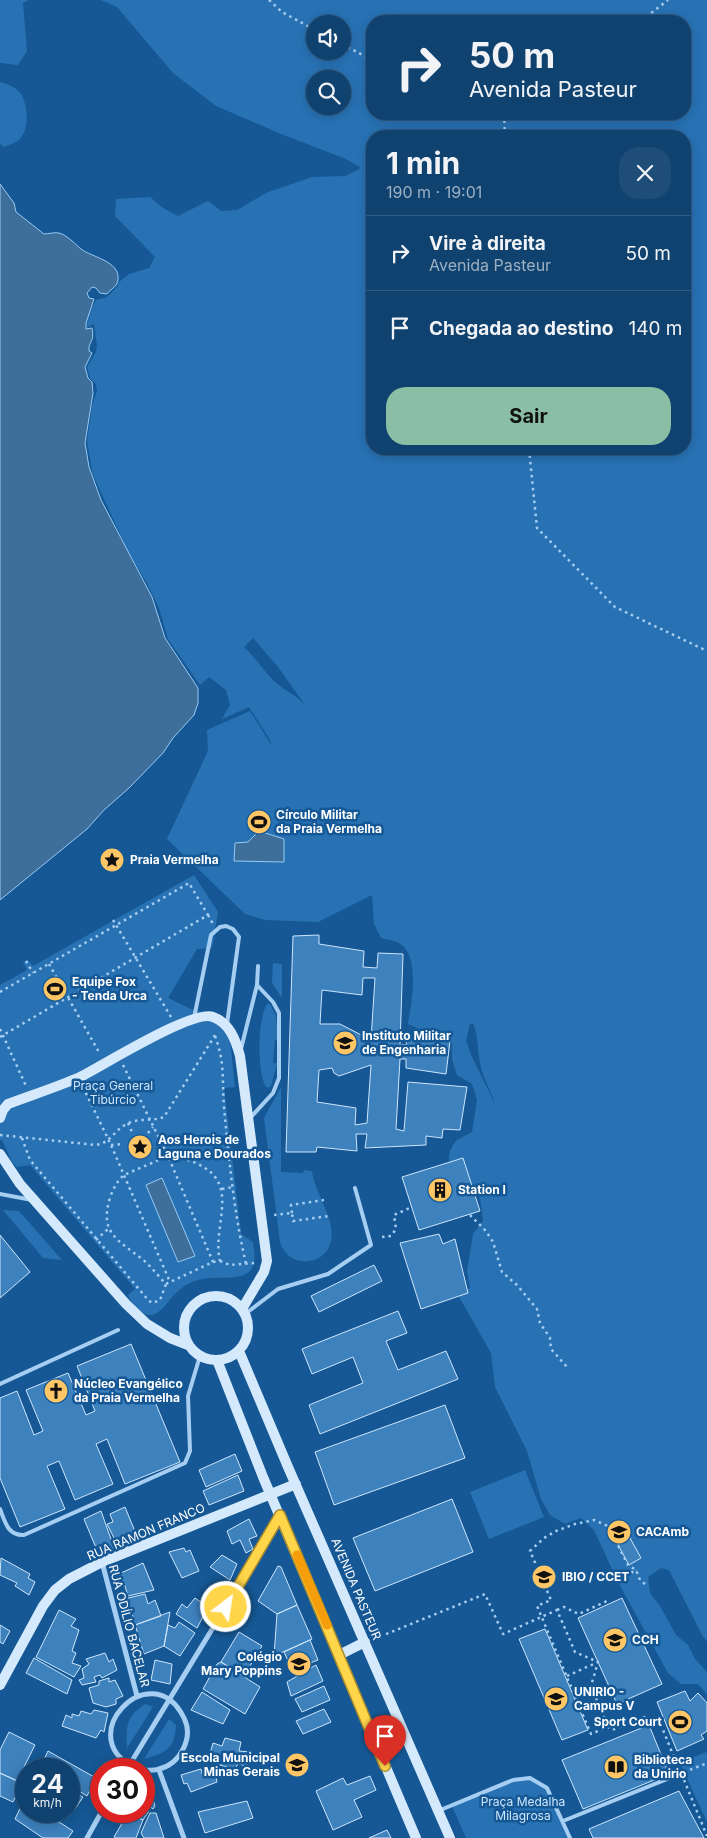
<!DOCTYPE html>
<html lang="pt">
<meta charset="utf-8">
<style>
:root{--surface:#104270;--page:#1e4d78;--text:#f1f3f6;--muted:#9cb0c3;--line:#305b83;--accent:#8abfa5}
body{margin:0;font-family:Inter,sans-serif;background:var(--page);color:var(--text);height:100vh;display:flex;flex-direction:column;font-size:19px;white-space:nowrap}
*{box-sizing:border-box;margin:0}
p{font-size:16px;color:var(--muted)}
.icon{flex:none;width:28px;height:28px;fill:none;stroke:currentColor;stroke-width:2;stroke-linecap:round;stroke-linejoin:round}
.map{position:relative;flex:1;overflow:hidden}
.sheet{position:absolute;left:366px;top:130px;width:325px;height:325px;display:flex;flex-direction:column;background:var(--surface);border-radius:20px;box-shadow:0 2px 12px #0003,0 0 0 1px var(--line)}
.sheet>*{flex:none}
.guide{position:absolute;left:366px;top:15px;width:325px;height:105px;border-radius:20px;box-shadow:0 2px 12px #0003,0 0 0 1px var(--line);background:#104270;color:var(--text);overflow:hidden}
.controls{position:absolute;left:306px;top:15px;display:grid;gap:10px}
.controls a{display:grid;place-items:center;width:45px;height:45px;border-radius:50%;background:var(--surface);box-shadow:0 2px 12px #0003,0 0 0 1px var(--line);font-size:25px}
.speed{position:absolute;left:15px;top:1758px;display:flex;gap:10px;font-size:25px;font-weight:700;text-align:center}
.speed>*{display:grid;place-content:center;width:65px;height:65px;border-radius:50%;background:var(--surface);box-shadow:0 2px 12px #0003,0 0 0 1px var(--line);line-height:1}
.speed small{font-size:12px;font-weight:400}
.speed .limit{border:8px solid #d22;background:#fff;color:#111}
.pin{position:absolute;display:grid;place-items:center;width:42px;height:42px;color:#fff;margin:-51px -21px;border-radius:50% 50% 50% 0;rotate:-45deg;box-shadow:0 0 5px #0007}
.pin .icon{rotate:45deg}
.me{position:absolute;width:55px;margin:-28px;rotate:31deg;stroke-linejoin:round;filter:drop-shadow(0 0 4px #0008)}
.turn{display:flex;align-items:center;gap:18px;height:105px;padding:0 20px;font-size:22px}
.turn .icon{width:65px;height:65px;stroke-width:2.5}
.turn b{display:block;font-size:35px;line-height:42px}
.round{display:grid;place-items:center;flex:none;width:52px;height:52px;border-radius:20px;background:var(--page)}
.head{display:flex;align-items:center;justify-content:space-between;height:85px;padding:0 20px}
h1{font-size:30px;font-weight:700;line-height:38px}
.cta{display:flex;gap:10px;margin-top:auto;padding:10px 20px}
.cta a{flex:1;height:58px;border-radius:20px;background:var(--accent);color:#111;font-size:20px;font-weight:700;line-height:58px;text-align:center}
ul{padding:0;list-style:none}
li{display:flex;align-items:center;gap:15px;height:75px;padding:0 20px;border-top:1px solid var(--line)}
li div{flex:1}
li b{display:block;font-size:19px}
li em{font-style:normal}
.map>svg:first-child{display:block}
.green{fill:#2872b4;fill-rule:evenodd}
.water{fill:#3e6e9a;stroke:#98cbf4}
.building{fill:#3d81bd;stroke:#cde6fc;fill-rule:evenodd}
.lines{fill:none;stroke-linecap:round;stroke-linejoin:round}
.path{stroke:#a6cef2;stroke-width:2.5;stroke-dasharray:2.5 4;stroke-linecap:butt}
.lane{stroke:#a6cef2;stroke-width:4}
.street{stroke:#a6cef2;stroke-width:5}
.secondary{stroke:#d4e9fc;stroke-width:10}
.route-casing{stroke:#a68a30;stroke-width:12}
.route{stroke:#ffd54a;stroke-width:9}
.slow{stroke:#f59e0b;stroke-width:9}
.labels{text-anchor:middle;stroke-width:5;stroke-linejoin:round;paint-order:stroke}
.poi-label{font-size:12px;font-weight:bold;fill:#fff;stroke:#155895;text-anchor:start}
.park-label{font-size:12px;fill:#cde6fc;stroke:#155895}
.street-label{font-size:12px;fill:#fff;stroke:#155895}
</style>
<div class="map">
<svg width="707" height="1838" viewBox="0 0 707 1838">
<rect width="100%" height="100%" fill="#155895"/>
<path class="green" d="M0,0H29L23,3L27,51L18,65L0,63Z
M101,0H707V1642L702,1635L669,1570L661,1568L648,1577L650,1593L660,1606L676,1635L688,1645L695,1659L707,1672V1694L698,1684H681L668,1673L618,1582L594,1530L581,1518L565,1524L550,1515L541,1499L527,1451L495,1387L491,1353L457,1293L470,1288L467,1271L473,1234L483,1221L481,1204L476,1187L459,1186C450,1172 443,1154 457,1140C461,1137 468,1135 472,1132L477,1100L472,1084L457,1075L452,1059V1042L440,1031H424L408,1024C411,1004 422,953 397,942C392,940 386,939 381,938L374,924L372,895L318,922L265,920L245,914L167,839L208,751L207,730L250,711L272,746L270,740L249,707L222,719L230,705L226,690L209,677L200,685L168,639L159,608L148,585L128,551L93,475L87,441L92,406L97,391L96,384L90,378L87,367L96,352L97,346L94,324L86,328C88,318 91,309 96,300L107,297L117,287L119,282L129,274L149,268L155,257L115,216L116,199L150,197L163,208L178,216L208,201L221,211L237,210L266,193L312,177L346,176L361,168L346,159L281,134L216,106L173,73L117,7ZM372,21H685V114H372ZM315,24H342V51H315ZM315,79H342V106H315ZM372,136H685V449H372ZM253,638L278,667L305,705C296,695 283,690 273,680C263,670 255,657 244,647ZM470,1024H473C479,1037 477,1049 480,1063C482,1077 491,1090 495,1104L471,1055L466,1040Z
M0,82C7,83 17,88 21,94C28,106 30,129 19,140C16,143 8,145 4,147L0,144Z
M194,875L218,912L212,948L197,949L168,998L191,1009L228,1020L235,1087L224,1088L241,1234L253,1242C254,1251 257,1263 250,1271C240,1282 213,1275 198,1280C189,1282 181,1288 175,1294C165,1304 155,1325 139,1310C134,1305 130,1302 128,1295L135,1289L30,1165L17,1167L12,1162L2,1140H0V985L27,970L23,962L28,960L33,966Z
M273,963L282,964V998L272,983Z
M269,1003L276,1015L278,1039L275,1040L273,1063H277L271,1086L268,1088C256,1081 257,1010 269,1003Z
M281,1087V1172L303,1173L304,1170L312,1171C314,1192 336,1220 331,1241C325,1268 287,1268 280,1242L264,1118Z
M3,1210L19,1211L62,1260L43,1258Z
M525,1470L544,1517L489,1539L470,1492Z
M145,1704L153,1707L127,1748C126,1727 126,1717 145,1704Z
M169,1719L176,1725C175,1749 166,1753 144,1759Z
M706,1752L707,1753V1822L680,1763Z
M530,1778L547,1788L570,1838H466L452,1806L513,1780Z"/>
<path class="water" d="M0,184L14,203L16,212L44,234C49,234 54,232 59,233C67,235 75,244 81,249C91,257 120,261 118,279C118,287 110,289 107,294L100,293L96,288L92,287L87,293L89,298L94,299L86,323V329L92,328C95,343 88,341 89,351L92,353L85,367L88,378L92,382L93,393L85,443L89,467L101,500L152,597L165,638L198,688V703L194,715L173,738L163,753L129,788L104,810L87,829L0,900Z
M259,831L284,839V862L234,861L235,843L248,842Z
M162,1178L195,1256L178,1262L146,1185Z"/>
<path class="building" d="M319,935V944L364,951L363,967L377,968L378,953L403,954L400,1045H406L408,1035L450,1041L446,1074L406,1068V1059H400L396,1129L404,1131L408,1082L467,1087L460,1130L443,1129L442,1138L426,1136V1145L365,1148L367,1134H356L357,1151L317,1147L316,1152H286L293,936ZM363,978H375L371,1040L340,1024H320L322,990L362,995ZM371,1065L367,1123L355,1125L356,1108L317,1102L319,1070L332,1068L334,1073L339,1076Z
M463,1158L480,1211L419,1230L402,1177Z
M439,1234L443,1244L455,1239L468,1293L421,1309L400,1243Z
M0,1235L30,1272L0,1298Z
M374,1265L382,1281L319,1312L311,1296Z
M398,1311L407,1333L386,1341L398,1370L446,1351L458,1379L320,1434L309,1405L363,1383L353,1357L312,1374L302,1349Z
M131,1344L180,1462L125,1484L107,1439L96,1444L113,1484L75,1500L59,1461L47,1466L65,1509L20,1527L0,1478V1398L17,1391L34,1435L43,1431L26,1390L68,1373L86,1415L95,1411L77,1366Z
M445,1405L465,1458L334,1505L315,1452Z
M235,1454L242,1471L206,1487L199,1470Z
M238,1475L244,1491L209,1505L203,1491Z
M452,1499L473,1552L375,1591L353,1538Z
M125,1507L136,1534L116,1542L107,1524L113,1522L110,1514Z
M101,1511L112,1542H116L117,1546L99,1555L84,1519Z
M249,1519L257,1536L249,1539L253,1549L246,1553L240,1540L232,1544L227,1531Z
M617,1521L630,1538L618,1545L609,1525Z
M630,1538L641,1558L629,1565L618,1545Z
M184,1548L186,1552L190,1550L199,1571L182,1578L169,1552Z
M222,1555L237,1564L230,1580L210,1567Z
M1,1558L30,1574L28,1578L35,1582L29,1595L15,1586L17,1583L0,1575Z
M143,1563L154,1590L128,1596L121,1573Z
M278,1566L281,1567L297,1605L277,1614L258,1601Z
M145,1594L148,1604L155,1600L161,1616L135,1625L128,1598Z
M195,1598L208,1607L197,1628L176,1614L182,1604L187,1608Z
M622,1598L662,1684L617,1704L578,1618Z
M297,1605L312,1639L274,1656L277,1614Z
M59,1610L76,1619L71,1626L79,1630L72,1651L76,1653L72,1663L81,1666L74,1677L36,1657Z
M170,1612L164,1646L144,1654L135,1625Z
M179,1622L195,1633L180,1656L164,1646L168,1625L175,1628Z
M0,1625L10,1631L3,1644L0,1642Z
M545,1629L588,1730L562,1740L519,1639Z
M239,1632L262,1646L244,1676L221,1662Z
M310,1640L318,1660L292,1670L284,1652Z
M105,1653L109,1662L113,1659L117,1670L102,1678L100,1675L94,1677L96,1682L82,1685L79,1680L84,1678L82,1669L89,1664L86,1659Z
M34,1658L72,1680L67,1694L26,1673Z
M155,1660L172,1664L170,1684L151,1680Z
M221,1662L260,1687L245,1714L203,1689L217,1664Z
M316,1665L323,1681L291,1696L287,1682Z
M109,1678V1682L115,1680L123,1696L116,1699V1704L106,1707L93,1703L89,1688L99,1685V1681Z
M324,1686L330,1700L302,1712L295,1699Z
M685,1691L690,1701L698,1693L707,1703V1731L701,1735L704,1739L677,1751L657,1702Z
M202,1692L230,1710L223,1724L191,1710Z
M324,1709L331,1722L303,1734L296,1721Z
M94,1710L108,1713L104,1732L101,1730L96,1738L62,1726L66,1715L72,1718V1714L79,1716L81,1711L91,1714Z
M649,1725L669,1774L583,1809L562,1760Z
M9,1732L35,1745L17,1781L0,1773V1750Z
M225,1738L241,1742L239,1751L251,1752L247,1767L238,1763L235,1770L208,1761L213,1743L222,1746Z
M48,1751L96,1778L87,1796L69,1785V1769L40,1768Z
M201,1769L203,1777L215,1772L217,1782L191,1792L187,1783L184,1784L181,1775Z
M0,1773L22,1783L13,1802L0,1796Z
M370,1776L376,1790L354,1800L362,1817L333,1830L316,1791L343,1778L347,1785Z
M145,1787L150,1790L155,1806L153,1809L144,1802Z
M69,1789L83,1797L75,1809L69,1805Z
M679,1791L704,1838H593L589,1829Z
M24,1800L26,1801V1811H42L73,1831L68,1838H43L15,1819Z
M247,1801L253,1818L205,1833L198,1812Z
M144,1807L149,1811L143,1820L128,1813L144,1811Z
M128,1813L143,1820L136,1838H116L114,1837Z
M150,1813H156L164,1838H144L141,1833Z
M387,1830L391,1838H369Z"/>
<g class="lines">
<path class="path" d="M269,0L282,12L315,30
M641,21L668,0
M342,44L372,60
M504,114L505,136
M518,114H520
M529,449L537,528L615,607L707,651
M208,915L213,924
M113,920L171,1017
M26,961L33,973
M49,964L100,1054
M0,992L189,883L208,915L0,1037
M0,1029L26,1086
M215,1036C225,1062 222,1080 224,1107C229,1160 234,1213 246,1264
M123,1065L168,1156L213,1262
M83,1087L111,1145L170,1282
M128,1123L132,1132
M148,1133L153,1127
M0,1135L96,1145C110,1143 114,1131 125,1125C137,1117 151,1122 164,1117L217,1032
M22,1138L30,1160L149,1301L153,1303L160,1300L166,1284
M111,1145L123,1144
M168,1156C181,1157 194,1161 205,1168C238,1189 212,1228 220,1261L213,1262L166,1284C158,1276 151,1266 142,1259C118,1240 99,1233 110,1198C113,1189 117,1181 124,1175Z
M222,1189L233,1187
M292,1213L291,1205L324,1200
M274,1215L292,1213L293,1221L329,1216
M470,1215L486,1231L493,1242L502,1272L517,1285L537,1309L540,1323L550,1338L551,1349L567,1367
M382,1237L391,1236L396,1229L394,1215L412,1207
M96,1240L108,1229
M220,1261L230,1265L255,1263
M628,1573V1570L634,1573L636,1570
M645,1584L640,1580L636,1570L628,1565L608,1526L594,1520L575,1524L556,1531L544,1538L530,1551L551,1600L537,1606L591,1734L608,1727L612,1730L645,1717L661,1725L678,1767
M557,1610L564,1607L579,1614L607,1601
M374,1639L485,1594L503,1634L557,1610L575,1652L598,1662L591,1686L608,1727
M567,1676L598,1662
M684,1772L705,1764L707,1766
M684,1780L707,1836"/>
<path class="lane" d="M194,1018L211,935L220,927L226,926L233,929L239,937L227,1024
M241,1049L257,985L258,966
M251,1117L273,1093L279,1078V1013L273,1002L257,985
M0,1194L32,1200
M245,1314L278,1289L328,1274L371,1245L355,1188
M0,1384L118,1330
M0,1509C5,1522 8,1536 24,1535L185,1463L190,1451L188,1396L200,1356
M438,1811L513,1780L530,1778L547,1788L570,1838
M563,1821L677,1775"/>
<path class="street" d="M102,1562L137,1696
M127,1769L264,1544L279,1516
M139,1769C67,1741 151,1651 184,1718C194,1738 180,1764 159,1769C154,1771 149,1770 144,1770
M159,1770L184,1838
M87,1838L102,1811"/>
<path class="secondary" d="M0,1118L3,1110L8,1104C32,1095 57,1087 80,1077C104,1065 193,1009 213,1017C230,1023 236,1041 240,1056L267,1261L264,1272L242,1309
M0,1154L20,1184L126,1304L147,1324L170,1338L188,1345
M184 1328a32 32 0 1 1 64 0a32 32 0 1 1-64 0Z
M239,1351L288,1467L450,1838
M217,1360L263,1477L416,1838
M339,1655L365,1642
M0,1685L43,1606L55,1590L69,1579L102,1562L296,1484"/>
</g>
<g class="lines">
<defs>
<path id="route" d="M226,1607L280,1515L385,1766"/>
</defs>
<use href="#route" class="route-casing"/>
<use href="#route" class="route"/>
<path class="slow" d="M297,1555L327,1625"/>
</g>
<defs>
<symbol id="stadium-disc" viewBox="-11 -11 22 22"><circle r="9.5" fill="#ffc666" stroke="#155895"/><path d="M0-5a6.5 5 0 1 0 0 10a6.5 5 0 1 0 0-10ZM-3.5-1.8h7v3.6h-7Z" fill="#111"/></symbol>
<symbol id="sight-disc" viewBox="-11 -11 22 22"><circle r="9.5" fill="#ffc666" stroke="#155895"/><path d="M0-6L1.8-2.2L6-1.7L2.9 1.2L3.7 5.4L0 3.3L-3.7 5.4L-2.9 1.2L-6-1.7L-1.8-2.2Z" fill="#111"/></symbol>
<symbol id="university-disc" viewBox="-11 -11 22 22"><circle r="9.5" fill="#ffc666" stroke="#155895"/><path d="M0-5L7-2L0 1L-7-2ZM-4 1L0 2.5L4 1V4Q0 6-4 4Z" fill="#111"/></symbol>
<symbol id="building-disc" viewBox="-11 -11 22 22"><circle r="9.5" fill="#ffc666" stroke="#155895"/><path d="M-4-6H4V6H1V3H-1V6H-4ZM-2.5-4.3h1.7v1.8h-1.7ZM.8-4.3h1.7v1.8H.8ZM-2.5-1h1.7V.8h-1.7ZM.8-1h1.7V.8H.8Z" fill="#111"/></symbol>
<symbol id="church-disc" viewBox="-11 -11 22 22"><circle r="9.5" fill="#ffc666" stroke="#155895"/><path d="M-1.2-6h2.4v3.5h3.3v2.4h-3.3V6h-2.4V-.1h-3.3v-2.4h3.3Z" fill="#111"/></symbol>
<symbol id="school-disc" viewBox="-11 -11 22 22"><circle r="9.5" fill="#ffc666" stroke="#155895"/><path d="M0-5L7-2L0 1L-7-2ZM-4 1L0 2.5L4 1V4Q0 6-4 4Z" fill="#111"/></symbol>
<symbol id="library-disc" viewBox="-11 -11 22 22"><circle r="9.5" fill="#ffc666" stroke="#155895"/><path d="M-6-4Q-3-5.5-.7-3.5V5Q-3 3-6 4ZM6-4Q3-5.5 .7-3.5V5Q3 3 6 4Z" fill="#111"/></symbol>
</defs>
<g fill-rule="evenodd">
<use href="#stadium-disc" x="245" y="808" width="28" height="28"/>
<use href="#sight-disc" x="98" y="846" width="28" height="28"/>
<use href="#stadium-disc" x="41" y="975" width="28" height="28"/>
<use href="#university-disc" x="331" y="1029" width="28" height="28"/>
<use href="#sight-disc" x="126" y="1133" width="28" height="28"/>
<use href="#building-disc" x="426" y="1176" width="28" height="28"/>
<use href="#church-disc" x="42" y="1377" width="28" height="28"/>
<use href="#university-disc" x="605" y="1518" width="28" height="28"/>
<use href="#university-disc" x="530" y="1563" width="28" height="28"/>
<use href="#university-disc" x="601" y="1626" width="28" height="28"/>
<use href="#school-disc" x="285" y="1650" width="28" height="28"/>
<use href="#university-disc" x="542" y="1685" width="28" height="28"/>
<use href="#stadium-disc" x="666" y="1708" width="28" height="28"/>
<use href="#school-disc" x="283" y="1751" width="28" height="28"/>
<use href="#library-disc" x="602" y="1753" width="28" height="28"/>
</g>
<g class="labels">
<g class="poi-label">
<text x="276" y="819">Círculo Militar<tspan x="276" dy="14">da Praia Vermelha</tspan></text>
<text x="130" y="864">Praia Vermelha</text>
<text x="72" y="986">Equipe Fox<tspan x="72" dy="14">- Tenda Urca</tspan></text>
<text x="362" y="1040">Instituto Militar<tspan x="362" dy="14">de Engenharia</tspan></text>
<text x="158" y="1144">Aos Herois de<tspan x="158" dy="14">Laguna e Dourados</tspan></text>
<text x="458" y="1194">Station I</text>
<text x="74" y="1388">Núcleo Evangélico<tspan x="74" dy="14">da Praia Vermelha</tspan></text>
<text x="636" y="1536">CACAmb</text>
<text x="562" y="1581">IBIO / CCET</text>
<text x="632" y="1644">CCH</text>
<text x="282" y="1661" text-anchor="end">Colégio<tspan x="282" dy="14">Mary Poppins</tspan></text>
<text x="574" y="1696">UNIRIO -<tspan x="574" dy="14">Campus V</tspan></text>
<text x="662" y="1726" text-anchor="end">Sport Court</text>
<text x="280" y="1762" text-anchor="end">Escola Municipal<tspan x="280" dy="14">Minas Gerais</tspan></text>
<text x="634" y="1764">Biblioteca<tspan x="634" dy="14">da Unirio</tspan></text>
</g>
<g class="park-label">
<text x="113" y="1090">Praça General<tspan x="113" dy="14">Tibúrcio</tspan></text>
<text x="523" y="1806">Praça Medalha<tspan x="523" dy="14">Milagrosa</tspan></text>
</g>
<g class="street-label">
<text transform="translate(146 1532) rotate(-23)" y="4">RUA RAMON FRANCO</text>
<text transform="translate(356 1589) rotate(67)" y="4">AVENIDA PASTEUR</text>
<text transform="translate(129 1626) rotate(75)" y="4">RUA ODÍLIO BACELAR</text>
</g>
</g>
</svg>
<div class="controls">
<a><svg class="icon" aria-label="sound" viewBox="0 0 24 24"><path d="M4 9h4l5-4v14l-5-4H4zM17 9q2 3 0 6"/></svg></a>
<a><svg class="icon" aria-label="search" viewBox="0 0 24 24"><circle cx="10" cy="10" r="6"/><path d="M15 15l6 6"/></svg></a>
</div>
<div class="speed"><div>24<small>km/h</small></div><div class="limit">30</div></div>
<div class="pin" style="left:385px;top:1766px;background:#d93025"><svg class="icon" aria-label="arrive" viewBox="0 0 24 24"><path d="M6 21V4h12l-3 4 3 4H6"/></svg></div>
<svg class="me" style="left:226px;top:1607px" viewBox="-20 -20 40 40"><circle r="17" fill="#ffd54a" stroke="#fff" stroke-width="3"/><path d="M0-11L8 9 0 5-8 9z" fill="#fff"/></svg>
<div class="guide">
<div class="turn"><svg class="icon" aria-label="right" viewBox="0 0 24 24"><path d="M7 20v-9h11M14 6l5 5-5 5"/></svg><div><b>50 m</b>Avenida Pasteur</div></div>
</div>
<section class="sheet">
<div class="head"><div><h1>1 min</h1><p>190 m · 19:01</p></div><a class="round"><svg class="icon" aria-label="close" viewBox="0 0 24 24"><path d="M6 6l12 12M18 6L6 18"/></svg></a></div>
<ul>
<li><svg class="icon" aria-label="right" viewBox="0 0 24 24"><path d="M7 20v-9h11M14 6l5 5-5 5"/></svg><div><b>Vire à direita</b><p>Avenida Pasteur</p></div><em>50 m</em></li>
<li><svg class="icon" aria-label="arrive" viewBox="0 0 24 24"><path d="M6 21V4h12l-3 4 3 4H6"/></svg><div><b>Chegada ao destino</b></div><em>140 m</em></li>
</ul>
<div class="cta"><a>Sair</a></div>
</section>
</div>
